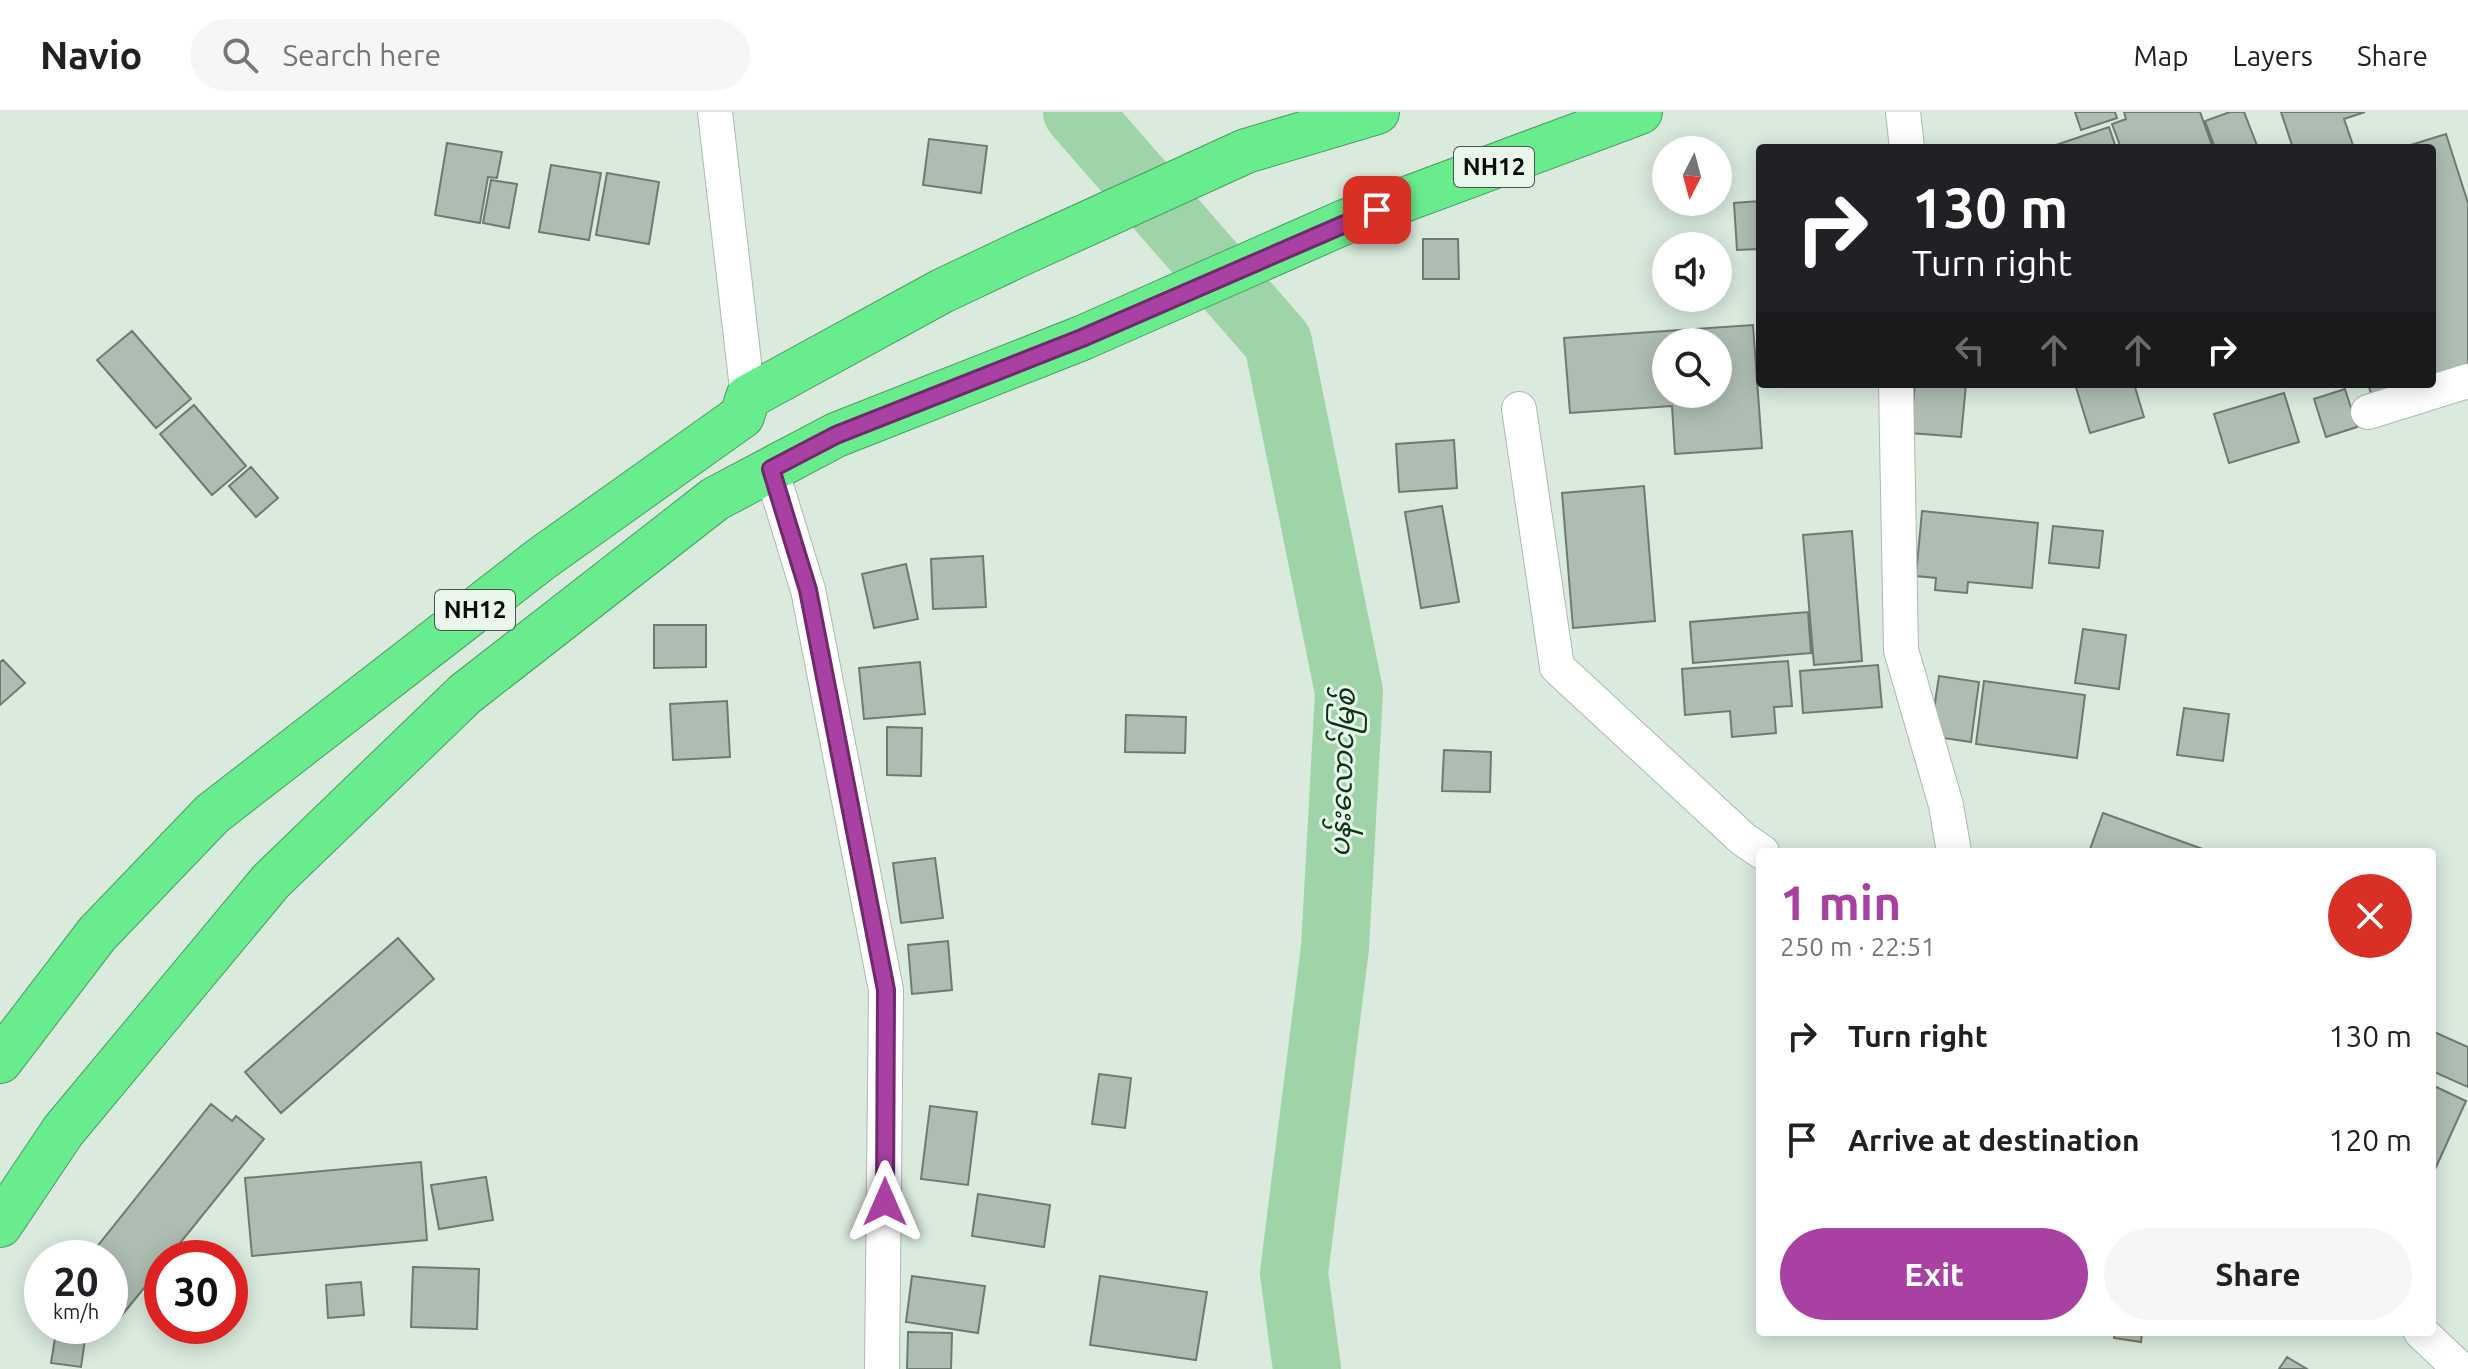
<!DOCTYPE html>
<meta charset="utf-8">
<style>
:root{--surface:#fff;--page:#f6f6f6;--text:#202124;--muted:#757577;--line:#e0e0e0;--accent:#a941a3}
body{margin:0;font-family:Ubuntu,"Noto Sans Myanmar",sans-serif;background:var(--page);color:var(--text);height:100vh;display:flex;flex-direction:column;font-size:30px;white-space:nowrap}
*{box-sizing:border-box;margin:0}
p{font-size:26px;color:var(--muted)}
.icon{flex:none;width:44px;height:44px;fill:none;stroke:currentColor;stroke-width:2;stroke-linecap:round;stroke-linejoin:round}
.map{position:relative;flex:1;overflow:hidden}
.side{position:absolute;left:1756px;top:736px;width:680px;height:488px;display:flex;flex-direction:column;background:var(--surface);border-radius:8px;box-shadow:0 4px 20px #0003}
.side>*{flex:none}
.guide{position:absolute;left:1756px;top:32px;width:680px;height:244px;border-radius:8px;box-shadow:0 4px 20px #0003;background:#202124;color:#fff;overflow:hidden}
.needle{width:52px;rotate:186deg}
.fabs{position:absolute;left:1652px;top:24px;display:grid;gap:16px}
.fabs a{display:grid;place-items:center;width:80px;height:80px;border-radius:50%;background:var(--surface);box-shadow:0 4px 20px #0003;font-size:40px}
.speed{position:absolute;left:24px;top:1128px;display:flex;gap:16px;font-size:40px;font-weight:700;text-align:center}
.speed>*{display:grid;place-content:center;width:104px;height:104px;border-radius:50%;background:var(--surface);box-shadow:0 4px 20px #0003;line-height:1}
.speed small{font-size:20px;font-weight:400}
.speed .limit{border:12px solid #d22;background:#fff;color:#111}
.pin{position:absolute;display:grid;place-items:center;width:68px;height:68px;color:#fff;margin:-34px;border-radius:16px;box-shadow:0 4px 12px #0006}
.me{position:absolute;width:88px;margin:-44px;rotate:0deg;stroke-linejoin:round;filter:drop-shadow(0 0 6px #0008)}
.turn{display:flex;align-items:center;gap:28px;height:168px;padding:0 24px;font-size:36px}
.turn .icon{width:104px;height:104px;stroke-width:2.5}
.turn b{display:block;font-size:56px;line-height:68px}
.lanes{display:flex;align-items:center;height:76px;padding:0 24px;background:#0003;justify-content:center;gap:40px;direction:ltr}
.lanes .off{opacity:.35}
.round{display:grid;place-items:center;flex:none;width:84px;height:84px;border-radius:42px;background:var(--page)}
.headline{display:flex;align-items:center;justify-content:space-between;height:136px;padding:0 24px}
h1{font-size:48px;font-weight:600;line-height:60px;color:var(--accent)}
.button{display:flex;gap:16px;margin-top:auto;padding:16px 24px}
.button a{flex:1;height:92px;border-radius:48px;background:var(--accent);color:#fff;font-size:32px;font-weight:600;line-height:92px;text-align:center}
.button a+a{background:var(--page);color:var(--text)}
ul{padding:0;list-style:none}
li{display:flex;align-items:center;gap:24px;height:104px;padding:0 24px}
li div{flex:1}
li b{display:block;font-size:30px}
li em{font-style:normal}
header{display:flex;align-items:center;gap:48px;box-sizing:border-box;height:112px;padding:0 40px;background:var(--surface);border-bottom:2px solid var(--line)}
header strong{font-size:38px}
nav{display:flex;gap:44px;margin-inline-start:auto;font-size:28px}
.search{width:560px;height:72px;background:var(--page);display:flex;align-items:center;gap:20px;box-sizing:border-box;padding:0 28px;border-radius:44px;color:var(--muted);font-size:30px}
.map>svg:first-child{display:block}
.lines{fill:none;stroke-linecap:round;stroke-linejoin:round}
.river{stroke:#9fd4a9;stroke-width:68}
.building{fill:#aebdb1;stroke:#6e7b70;stroke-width:2;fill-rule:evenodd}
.street-casing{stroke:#acbaae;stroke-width:36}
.highway-casing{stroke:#479e5f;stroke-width:46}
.street{stroke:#fff;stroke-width:34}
.highway{stroke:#69ec8e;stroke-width:44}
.route-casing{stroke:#6e2a6a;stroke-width:20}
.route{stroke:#a941a3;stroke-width:14}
.labels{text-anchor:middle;stroke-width:6;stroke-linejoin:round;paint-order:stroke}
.shield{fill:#e8f7ea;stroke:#4b534c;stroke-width:2}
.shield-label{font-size:24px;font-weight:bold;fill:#080d09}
.water-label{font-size:28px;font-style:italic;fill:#0a3216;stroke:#e8f7ea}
</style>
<header>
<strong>Navio</strong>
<div class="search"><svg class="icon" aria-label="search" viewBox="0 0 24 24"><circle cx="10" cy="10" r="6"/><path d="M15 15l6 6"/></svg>Search here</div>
<nav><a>Map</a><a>Layers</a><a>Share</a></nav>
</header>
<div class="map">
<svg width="2468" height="1257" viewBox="0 0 2468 1257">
<rect width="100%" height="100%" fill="#daeadd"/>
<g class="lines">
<path class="river" d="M1077,0L1278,230L1349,580L1335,836L1294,1161L1307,1257"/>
</g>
<path class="building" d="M2075,0H2115L2117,6L2081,18Z
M2124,0H2200L2213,36H2121L2112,12L2126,7Z
M2230,0H2244L2258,36H2215L2205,9Z
M2281,0H2365L2344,7L2354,36H2293Z
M2109,15L2116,36H2050V35Z
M2446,22L2468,91V255L2432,266V36H2401Z
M929,27L987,34L981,81L923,73Z
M447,31L502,40L497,66L488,65L480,111L435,103Z
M551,53L601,61L589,128L539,120Z
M607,61L659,70L649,132L596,123Z
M491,68L517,72L509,116L483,111Z
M1760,89V137L1737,138L1734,91Z
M1423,127H1458L1459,167H1423Z
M1753,213L1762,336L1675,342L1672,294L1570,301L1564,226ZM1666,230H1718V282H1666Z
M132,219L191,287L156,316L97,248Z
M1915,272H1966L1961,325L1910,321Z
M2075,272H2134L2144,305L2090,321Z
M2368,272H2410L2372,284Z
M2345,277L2357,315L2326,325L2314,287Z
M2284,281L2299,330L2229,351L2214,302Z
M194,293L246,354L212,383L160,322Z
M1454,328L1457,376L1399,380L1396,332Z
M251,355L278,386L256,405L229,374Z
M1644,374L1655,509L1573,516L1562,381Z
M1442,394L1459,490L1421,496L1405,400Z
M1922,399L2038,411L2032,476L1968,470L1967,481L1935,478L1936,466L1916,464Z
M2053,414L2103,419L2099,456L2049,451Z
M1852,419L1862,549L1814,553L1803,423Z
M983,444L986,495L933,497L931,447Z
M906,452L918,507L874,516L862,462Z
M1808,500L1811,541L1693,551L1690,510Z
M654,513H706V555L654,556Z
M2083,517L2126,523L2119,577L2075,571Z
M3,548L25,571L0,593V550Z
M1788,549L1792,594L1774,595L1776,621L1732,625L1730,599L1685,603L1682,557Z
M920,550L925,602L864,607L859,556Z
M1878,553L1882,595L1803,601L1800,559Z
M1939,564L1979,570L1971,630L1930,624Z
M1984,569L2085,583L2077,646L1976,632Z
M727,589L730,645L673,648L670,592Z
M2184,596L2229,602L2223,649L2177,643Z
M1126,603L1186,605L1185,641L1125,640Z
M887,615L922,616L921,664L887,663Z
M1444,638L1491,640L1490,680L1442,679Z
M2103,701L2211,740H2089Z
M935,746L943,806L901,811L893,751Z
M398,826L434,867L281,1001L245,960Z
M948,829L952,878L912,882L908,833Z
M2432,919L2468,935V975L2432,959Z
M1099,962L1131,966L1125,1016L1092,1012Z
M2432,973L2466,989L2432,1064Z
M211,992L232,1009L236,1004L264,1027L168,1146H162V1154L118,1208L110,1202V1146H88Z
M930,994L977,1000L968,1073L921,1067Z
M421,1050L427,1128L252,1144L245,1066Z
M486,1065L493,1108L439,1117L431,1073Z
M978,1082L1050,1093L1044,1135L972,1124Z
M413,1155L479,1157L477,1217L411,1215Z
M912,1164L985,1174L978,1221L906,1210Z
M1100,1164L1207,1180L1196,1248L1090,1233Z
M361,1170L364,1203L328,1206L326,1173Z
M57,1214H87L81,1255L51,1251Z
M908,1220L952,1221L951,1257H907Z
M2115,1220H2142L2141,1230L2114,1226Z
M2287,1245L2307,1257H2279Z"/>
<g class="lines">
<defs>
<path id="street" d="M715,0L748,285
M1903,0L1907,36
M1896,272L1901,538L1946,693L1954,740
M1519,297L1557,555L1743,727L1762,740
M2368,300L2468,269
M771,357L808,478L886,878L882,1257
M2421,1220L2460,1257"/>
<path id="highway" d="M0,949L97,822L212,702L541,447L742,304L748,285L942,179L1020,142L1246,39L1377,0
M0,1113L63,1019L271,769L465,582L715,387L836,323L1082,226L1347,109L1640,0"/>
</defs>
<use href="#street" class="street-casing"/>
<use href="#highway" class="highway-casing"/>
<use href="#street" class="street"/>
<use href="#highway" class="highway"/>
</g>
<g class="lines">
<defs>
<path id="route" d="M885,1090L886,878L808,478L771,357L836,323L1082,226L1377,98"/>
</defs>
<use href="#route" class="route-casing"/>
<use href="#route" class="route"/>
</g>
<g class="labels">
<g class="shield">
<rect x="1454" y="35" width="80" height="40" rx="6"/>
<rect x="435" y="478" width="80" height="40" rx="6"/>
</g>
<g class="shield-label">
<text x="1494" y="63">NH12</text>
<text x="475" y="506">NH12</text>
</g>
<g class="water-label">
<text transform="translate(1342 661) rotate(-88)" y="10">ပန်းလောင်မြစ်</text>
</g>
</g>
</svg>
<div class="fabs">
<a><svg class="needle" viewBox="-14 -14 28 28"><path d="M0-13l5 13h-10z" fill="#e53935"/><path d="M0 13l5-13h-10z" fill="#757577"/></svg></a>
<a><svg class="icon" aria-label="sound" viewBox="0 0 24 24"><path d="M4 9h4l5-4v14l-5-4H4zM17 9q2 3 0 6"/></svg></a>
<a><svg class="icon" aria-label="search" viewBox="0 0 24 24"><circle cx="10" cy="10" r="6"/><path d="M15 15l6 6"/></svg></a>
</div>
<div class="speed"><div>20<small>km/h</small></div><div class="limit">30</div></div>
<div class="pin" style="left:1377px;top:98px;background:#d93025"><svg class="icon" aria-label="arrive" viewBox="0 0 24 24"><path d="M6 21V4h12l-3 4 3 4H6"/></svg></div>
<svg class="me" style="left:885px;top:1090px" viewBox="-20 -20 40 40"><path d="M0-17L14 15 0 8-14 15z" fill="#a941a3" stroke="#fff" stroke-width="4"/></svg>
<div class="guide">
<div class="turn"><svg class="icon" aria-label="right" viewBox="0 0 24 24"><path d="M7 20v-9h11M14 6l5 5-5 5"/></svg><div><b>130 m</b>Turn right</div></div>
<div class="lanes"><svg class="icon off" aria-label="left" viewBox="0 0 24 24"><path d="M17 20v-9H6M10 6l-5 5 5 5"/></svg><svg class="icon off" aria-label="ahead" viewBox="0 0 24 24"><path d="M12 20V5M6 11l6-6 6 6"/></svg><svg class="icon off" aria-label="ahead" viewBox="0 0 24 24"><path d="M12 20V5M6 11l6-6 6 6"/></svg><svg class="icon" aria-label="right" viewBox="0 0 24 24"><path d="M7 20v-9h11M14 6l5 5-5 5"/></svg></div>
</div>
<section class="side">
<div class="headline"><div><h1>1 min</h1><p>250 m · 22:51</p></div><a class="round" style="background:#d93025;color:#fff"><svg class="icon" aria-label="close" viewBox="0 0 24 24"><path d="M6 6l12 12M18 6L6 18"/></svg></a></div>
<ul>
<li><svg class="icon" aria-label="right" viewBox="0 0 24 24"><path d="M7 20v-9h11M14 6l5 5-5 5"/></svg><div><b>Turn right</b></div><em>130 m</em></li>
<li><svg class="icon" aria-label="arrive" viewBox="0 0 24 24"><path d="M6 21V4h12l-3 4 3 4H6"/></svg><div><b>Arrive at destination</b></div><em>120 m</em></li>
</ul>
<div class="button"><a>Exit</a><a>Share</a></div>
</section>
</div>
